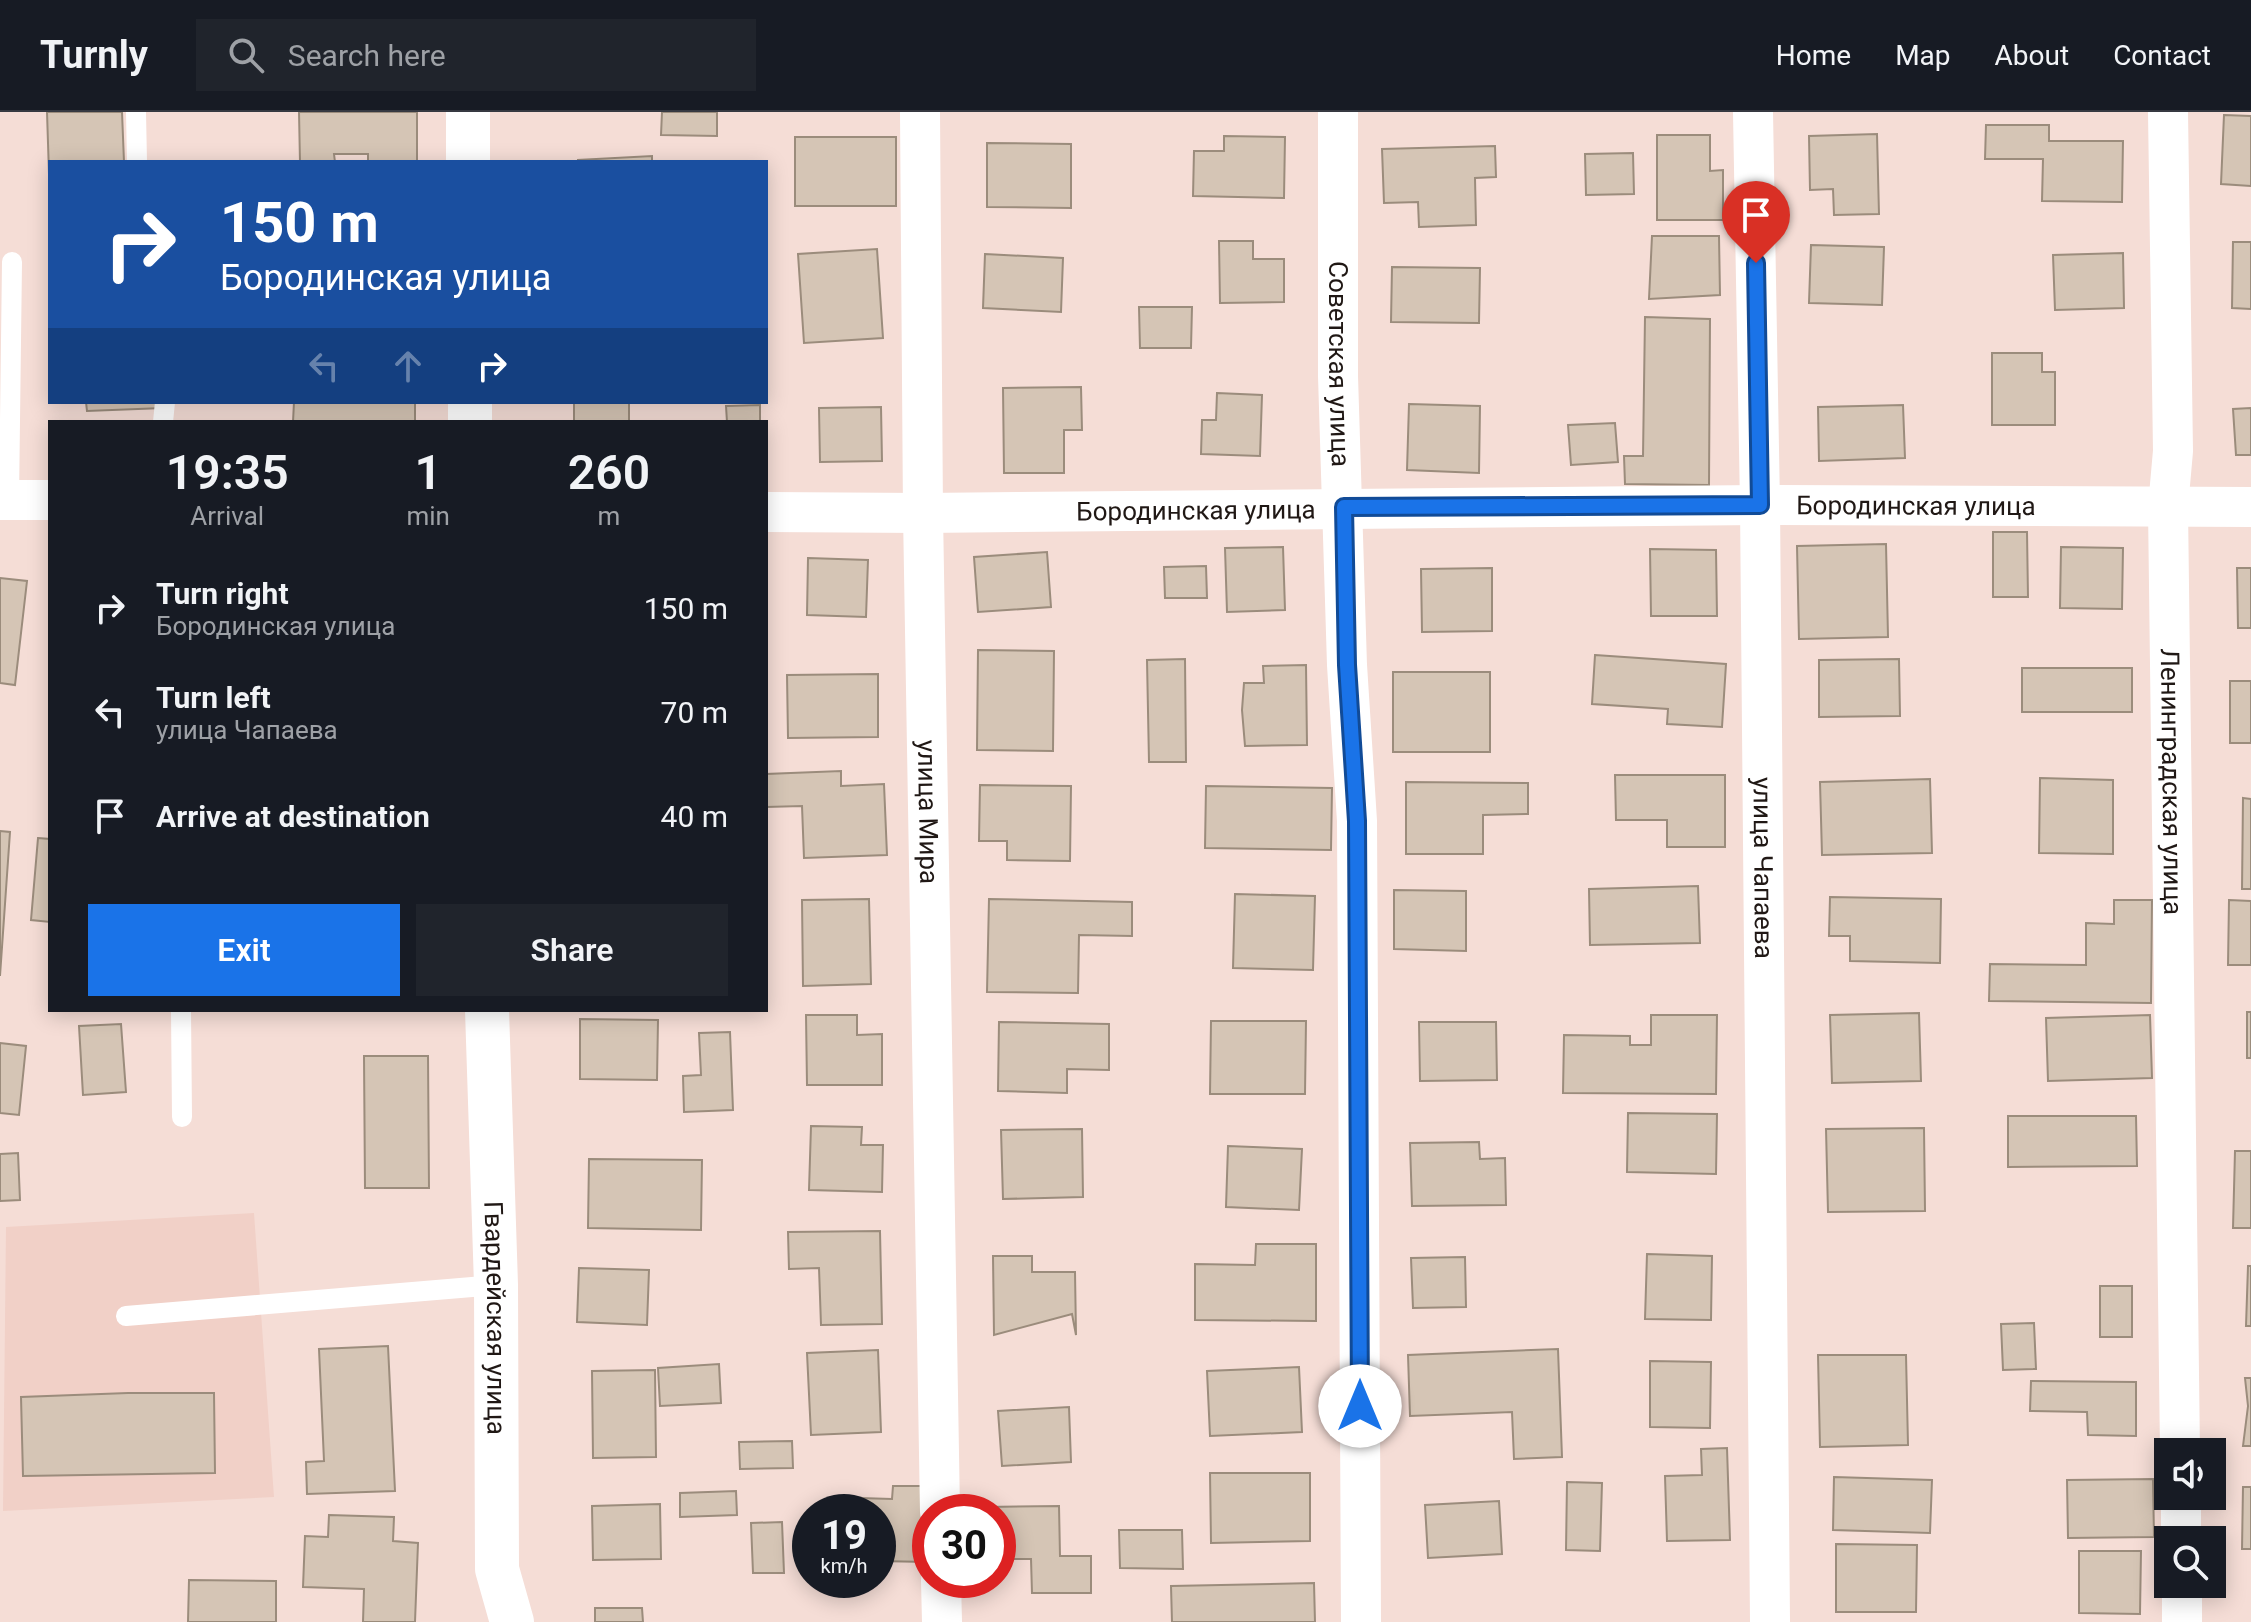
<!DOCTYPE html>
<meta charset="utf-8">
<style>
:root{--surface:#171b24;--page:#20242c;--text:#f1f3f6;--muted:#9ea1a6;--line:#363941;--accent:#1a73e8}
body{margin:0;font-family:Roboto,sans-serif;background:var(--page);color:var(--text);height:100vh;display:flex;flex-direction:column;font-size:30px;white-space:nowrap}
*{box-sizing:border-box;margin:0}
p{font-size:26px;color:var(--muted)}
.icon{flex:none;width:44px;height:44px;fill:none;stroke:currentColor;stroke-width:2;stroke-linecap:round;stroke-linejoin:round}
.map{position:relative;flex:1;overflow:hidden}
.panel{position:absolute;left:48px;top:308px;width:720px;height:592px;display:flex;flex-direction:column;background:var(--surface);border-radius:0px;box-shadow:0 4px 20px #0003}
.panel>*{flex:none}
.top-card{position:absolute;left:48px;top:48px;width:720px;height:244px;border-radius:0px;box-shadow:0 4px 20px #0003;background:#1a4fa0;color:#fff;overflow:hidden}
.tools{position:absolute;left:2154px;top:1326px;display:grid;gap:16px}
.tools a{display:grid;place-items:center;width:72px;height:72px;border-radius:0px;background:var(--surface);box-shadow:0 4px 20px #0003;font-size:40px}
.speed{position:absolute;left:792px;top:1382px;display:flex;gap:16px;font-size:40px;font-weight:700;text-align:center}
.speed>*{display:grid;place-content:center;width:104px;height:104px;border-radius:50%;background:var(--surface);box-shadow:0 4px 20px #0003;line-height:1}
.speed small{font-size:20px;font-weight:400}
.speed .limit{border:12px solid #d22;background:#fff;color:#111}
.pin{position:absolute;display:grid;place-items:center;width:68px;height:68px;color:#fff;margin:-82px -34px;border-radius:50% 50% 50% 0;rotate:-45deg;box-shadow:0 0 8px #0007}
.pin .icon{rotate:45deg}
.me{position:absolute;width:88px;margin:-44px;rotate:0deg;stroke-linejoin:round;filter:drop-shadow(0 0 6px #0008)}
.turn{display:flex;align-items:center;gap:28px;height:168px;padding:0 40px;font-size:36px}
.turn .icon{width:104px;height:104px;stroke-width:2.5}
.turn b{display:block;font-size:56px;line-height:68px}
.lanes{display:flex;align-items:center;height:76px;padding:0 40px;background:#0003;justify-content:center;gap:40px;direction:ltr}
.lanes .off{opacity:.35}
.eta{display:flex;justify-content:space-evenly;align-items:center;height:136px;text-align:center}
.eta b{font-size:48px;font-weight:600;line-height:56px}
.primary-button{display:flex;gap:16px;margin-top:auto;padding:16px 40px}
.primary-button a{flex:1;height:92px;border-radius:0px;background:var(--accent);color:#fff;font-size:32px;font-weight:600;line-height:92px;text-align:center}
.primary-button a+a{background:var(--page);color:var(--text)}
ul{padding:0;list-style:none}
li{display:flex;align-items:center;gap:24px;height:104px;padding:0 40px}
li div{flex:1}
li b{display:block;font-size:30px}
li em{font-style:normal}
header{display:flex;align-items:center;gap:48px;box-sizing:border-box;height:112px;padding:0 40px;background:var(--surface);border-bottom:2px solid var(--line)}
header strong{font-size:38px}
nav{display:flex;gap:44px;margin-inline-start:auto;font-size:28px}
.search{width:560px;height:72px;background:var(--page);display:flex;align-items:center;gap:20px;box-sizing:border-box;padding:0 28px;border-radius:0px;color:var(--muted);font-size:30px}
.map>svg:first-child{display:block}
.built{fill:#f1d0c7}
.building{fill:#d5c5b5;stroke:#9b8c7c;stroke-width:2}
.lines{fill:none;stroke-linecap:round;stroke-linejoin:round}
.service{stroke:#fff;stroke-width:20}
.minor{stroke:#fff;stroke-width:40}
.tertiary{stroke:#fff;stroke-width:44}
.route-casing{stroke:#114b97;stroke-width:20}
.route{stroke:#1a73e8;stroke-width:14}
.labels{text-anchor:middle;stroke-width:8;stroke-linejoin:round;paint-order:stroke}
.street-label{font-size:26px;fill:#201815;stroke:#fff}
</style>
<header>
<strong>Turnly</strong>
<div class="search"><svg class="icon" aria-label="search" viewBox="0 0 24 24"><circle cx="10" cy="10" r="6"/><path d="M15 15l6 6"/></svg>Search here</div>
<nav><a>Home</a><a>Map</a><a>About</a><a>Contact</a></nav>
</header>
<div class="map">
<svg width="2251" height="1510" viewBox="0 0 2251 1510">
<rect width="100%" height="100%" fill="#f5ddd6"/>
<path class="built" d="M254,1101L274,1385L3,1399L6,1115Z"/>
<path class="building" d="M47,0H122L124,50H50V93Z
M299,0H417V50H368V42H334L335,50H300Z
M662,0H717V24L661,23Z
M2224,3L2251,4V74L2221,72Z
M1986,13H2049V29H2123L2122,90L2042,89L2043,47H1985Z
M1877,22L1879,102L1834,103L1833,77L1810,78L1809,24Z
M1657,23H1710V59L1723,58V108H1657Z
M1224,24L1285,25L1284,86L1193,84L1194,39H1224Z
M795,25H896V94H795Z
M987,31L1071,32V96L987,95Z
M1495,34L1496,65L1475,66L1476,113L1419,115L1418,90L1384,91L1382,37Z
M1633,41L1634,82L1586,83L1585,42Z
M652,44V50H578V48Z
M1652,124H1719L1720,183L1649,187Z
M1219,129H1253V147H1284V190L1220,191Z
M2233,130H2251V197L2232,196Z
M1811,133L1884,135L1882,193L1809,191Z
M877,137L883,226L804,231L798,142Z
M2123,141L2124,196L2055,198L2053,143Z
M985,142L1063,146L1061,200L983,196Z
M1392,155L1480,156L1479,211L1391,210Z
M1139,195H1192L1191,236H1140Z
M1645,205L1710,207L1709,373L1625,372L1624,344H1643Z
M1992,241H2042V260H2055V313H1992Z
M1081,275L1082,318H1064V361H1004L1003,276Z
M1217,281L1262,283L1260,344L1201,342L1202,308H1216Z
M86,290H163V296L87,299Z
M294,290H415V310H293Z
M574,290H629V310H574Z
M1409,292L1480,294L1479,361L1407,358Z
M760,293V310H727L726,294Z
M1903,293L1905,346L1819,349L1818,295Z
M881,295L882,349L820,350L819,296Z
M2251,296V343H2236L2233,297Z
M1615,311L1618,350L1571,353L1568,313Z
M1993,420H2027L2028,485H1993Z
M1886,432L1888,525L1799,527L1797,434Z
M1283,435L1285,498L1227,500L1225,436Z
M2061,435L2123,436L2122,497L2060,496Z
M1650,437L1716,438L1717,504H1651Z
M1047,440L1051,495L978,500L974,445Z
M808,446L868,448L866,505L807,503Z
M1206,454L1207,486H1165L1164,455Z
M1492,456V519L1422,520L1421,457Z
M2237,456H2251V516H2238Z
M0,466L27,469L15,573L0,571Z
M978,538L1054,539L1053,639L977,638Z
M1595,543L1726,552L1722,615L1667,612L1668,597L1592,592Z
M1185,547L1186,650H1149L1147,548Z
M1899,547L1900,604L1819,605V548Z
M1306,553L1307,633L1245,634L1242,598L1244,571H1264L1263,554Z
M2022,556H2132V600H2022Z
M1393,560H1490V640H1393Z
M878,562V625L788,626L787,563Z
M2230,569H2251V631H2230Z
M841,659V674L884,672L887,743L804,746L802,694L766,695V662Z
M1615,663H1725V735H1667V708H1616Z
M2040,666L2113,668V742L2039,741Z
M1930,667L1932,741L1822,743L1820,670Z
M1406,670L1528,671V702L1483,703V742H1406Z
M980,673L1071,674L1070,749L1007,748V729H979Z
M1206,674L1332,676L1331,738L1205,736Z
M2243,686L2251,687V777H2242Z
M0,719L10,720L0,864Z
M38,726L50,727V810L31,808Z
M1698,774L1700,831L1590,833L1589,777Z
M1394,778L1466,779V839L1394,837Z
M1235,782L1315,784L1313,858L1233,856Z
M1830,785L1941,787L1940,851L1850,849V824H1829Z
M869,787L871,872L803,874L802,788Z
M989,787L1132,790V824L1079,823L1078,881L987,880Z
M2114,788H2152L2151,891L1989,889L1990,852L2086,853V811L2114,812Z
M2229,788L2251,789V853H2228Z
M2247,900H2251V946H2247Z
M1919,901L1921,969L1832,971L1830,903Z
M806,903H857V923L882,922V973H807Z
M1651,903H1717L1716,982L1563,981L1564,923L1630,924V933H1651Z
M2150,903L2152,966L2048,969L2046,906Z
M580,907L658,908L657,968L580,967Z
M1211,909H1306L1305,982H1210Z
M999,910L1109,912V958L1067,957V981L998,979Z
M1419,910H1496L1497,968L1420,969Z
M121,912L126,980L83,983L79,914Z
M730,920L733,998L684,1000L683,964L701,963L699,921Z
M0,931L26,934L19,1003L0,1001Z
M364,944H428L429,1076H365Z
M1628,1001L1717,1002L1716,1062L1627,1060Z
M2008,1004H2136L2137,1054L2008,1055Z
M811,1014L862,1015L861,1033H883L882,1080L809,1078Z
M1924,1016L1925,1099L1828,1100L1826,1017Z
M1082,1017L1083,1085L1003,1087L1001,1018Z
M1479,1030L1480,1047L1505,1046L1506,1093L1412,1094L1410,1031Z
M1228,1034L1302,1037L1299,1098L1226,1095Z
M2235,1039H2251V1116H2233Z
M18,1041L20,1088L0,1089V1042Z
M589,1047L702,1048L701,1118L588,1116Z
M880,1119L882,1212L821,1213L819,1156L789,1157L788,1120Z
M1256,1132H1316V1209L1195,1208V1152L1255,1153Z
M1647,1142L1712,1144L1711,1208L1645,1207Z
M993,1144H1032V1160H1075L1076,1223L1072,1202L994,1223Z
M1465,1145L1466,1195L1413,1196L1411,1146Z
M2248,1154H2251V1214H2246Z
M579,1156L649,1158L647,1213L577,1210Z
M2100,1174H2132V1225H2100Z
M2034,1211L2036,1257L2003,1258L2001,1212Z
M388,1234L395,1379L307,1382L306,1350L324,1349L319,1237Z
M1558,1237L1562,1345L1514,1347L1512,1300L1410,1304L1408,1243Z
M878,1238L881,1320L811,1323L807,1241Z
M1818,1243H1906L1908,1333L1820,1335Z
M1650,1249L1711,1250L1710,1316L1650,1315Z
M719,1252L721,1291L660,1294L658,1256Z
M1299,1255L1302,1320L1210,1324L1207,1259Z
M655,1258L656,1345L593,1346L592,1259Z
M2245,1266H2251V1334H2243L2248,1294Z
M2031,1269L2136,1270V1324L2088,1323L2087,1300L2030,1299Z
M128,1281H214L215,1361L23,1364L21,1285Z
M1069,1295L1071,1350L1002,1354L998,1299Z
M792,1329L793,1356L740,1357L739,1330Z
M1727,1336L1730,1428L1667,1429L1665,1364L1702,1363L1701,1337Z
M1210,1361H1310V1429L1211,1431Z
M1834,1365L1932,1368L1930,1421L1833,1418Z
M2153,1367L2154,1425L2068,1426L2067,1368Z
M1567,1370L1602,1371L1600,1439L1566,1438Z
M893,1374H928V1450L878,1449V1400H860V1386L892,1387Z
M2243,1375H2251V1437H2242Z
M736,1379L737,1403L680,1405V1381Z
M1499,1389L1502,1442L1428,1446L1425,1393Z
M660,1392L661,1447L593,1448L592,1394Z
M1059,1394L1060,1444H1091V1481H1032L1031,1447H998V1400H985V1395Z
M329,1403L394,1405L393,1429L418,1431L415,1510H363L364,1477L303,1475L305,1424L328,1425Z
M782,1410L784,1461H753L751,1411Z
M1119,1418H1182L1183,1457L1120,1456Z
M1836,1432L1917,1433L1916,1500H1836Z
M2079,1439H2141L2140,1502L2079,1501Z
M189,1468L276,1469V1510H188Z
M1314,1471L1315,1510H1172L1171,1474Z
M595,1496H642L643,1510H595Z"/>
<g class="lines">
<path class="service" d="M136,0L137,50
M163,310L165,290
M9,388L12,150
M181,898L182,1005
M126,1204L496,1173"/>
<g class="minor">
<path id="s1" d="M920,0L923,401L940,1400"/>
<path id="s2" d="M1338,0V264L1347,553L1357,709L1361,1510"/>
<path id="s3" d="M1753,0L1760,393L1770,1510"/>
<path id="s4" d="M2168,0L2173,339L2168,395L2180,1340"/>
<path d="M0,388H50"/>
<path id="s5" d="M766,400L923,401L1760,393L2251,395"/>
<path d="M2181,1384V1428"/>
<path d="M941,1468L942,1510"/>
<path d="M2182,1472V1510"/>
</g>
<g class="tertiary">
<path d="M468,0V50"/>
<path d="M470,290V310"/>
<path id="s6" d="M487,898L496,1173L497,1457L512,1510"/>
</g>
</g>
<g class="lines">
<defs>
<path id="route" d="M1360,1294L1357,709L1347,553L1344,395L1760,393L1756,151"/>
</defs>
<use href="#route" class="route-casing"/>
<use href="#route" class="route"/>
</g>
<g class="labels">
<g class="street-label">
<text dy="9" stroke="none"><textPath href="#s2" startOffset="252">Советская улица</textPath></text>
<text dy="9" stroke="none"><textPath href="#s5" startOffset="1150">Бородинская улица</textPath></text>
<text dy="9" stroke="none"><textPath href="#s5" startOffset="430">Бородинская улица</textPath></text>
<text dy="9" stroke="none"><textPath href="#s4" startOffset="670">Ленинградская улица</textPath></text>
<text dy="9" stroke="none"><textPath href="#s1" startOffset="700">улица Мира</textPath></text>
<text dy="9" stroke="none"><textPath href="#s3" startOffset="756">улица Чапаева</textPath></text>
<text dy="9" stroke="none"><textPath href="#s6" startOffset="308">Гвардейская улица</textPath></text>
</g>
</g>
</svg>
<div class="tools">
<a><svg class="icon" aria-label="sound" viewBox="0 0 24 24"><path d="M4 9h4l5-4v14l-5-4H4zM17 9q2 3 0 6"/></svg></a>
<a><svg class="icon" aria-label="search" viewBox="0 0 24 24"><circle cx="10" cy="10" r="6"/><path d="M15 15l6 6"/></svg></a>
</div>
<div class="speed"><div>19<small>km/h</small></div><div class="limit">30</div></div>
<div class="pin" style="left:1756px;top:151px;background:#d93025"><svg class="icon" aria-label="arrive" viewBox="0 0 24 24"><path d="M6 21V4h12l-3 4 3 4H6"/></svg></div>
<svg class="me" style="left:1360px;top:1294px" viewBox="-20 -20 40 40"><circle r="19" fill="#fff"/><path d="M0-13L10 11 0 6-10 11z" fill="#1a73e8"/></svg>
<div class="top-card">
<div class="turn"><svg class="icon" aria-label="right" viewBox="0 0 24 24"><path d="M7 20v-9h11M14 6l5 5-5 5"/></svg><div><b>150 m</b>Бородинская улица</div></div>
<div class="lanes"><svg class="icon off" aria-label="left" viewBox="0 0 24 24"><path d="M17 20v-9H6M10 6l-5 5 5 5"/></svg><svg class="icon off" aria-label="ahead" viewBox="0 0 24 24"><path d="M12 20V5M6 11l6-6 6 6"/></svg><svg class="icon" aria-label="right" viewBox="0 0 24 24"><path d="M7 20v-9h11M14 6l5 5-5 5"/></svg></div>
</div>
<section class="panel">
<div class="eta">
<div><b>19:35</b><p>Arrival</p></div>
<div><b>1</b><p>min</p></div>
<div><b>260</b><p>m</p></div>
</div>
<ul>
<li><svg class="icon" aria-label="right" viewBox="0 0 24 24"><path d="M7 20v-9h11M14 6l5 5-5 5"/></svg><div><b>Turn right</b><p>Бородинская улица</p></div><em>150 m</em></li>
<li><svg class="icon" aria-label="left" viewBox="0 0 24 24"><path d="M17 20v-9H6M10 6l-5 5 5 5"/></svg><div><b>Turn left</b><p>улица Чапаева</p></div><em>70 m</em></li>
<li><svg class="icon" aria-label="arrive" viewBox="0 0 24 24"><path d="M6 21V4h12l-3 4 3 4H6"/></svg><div><b>Arrive at destination</b></div><em>40 m</em></li>
</ul>
<div class="primary-button"><a>Exit</a><a>Share</a></div>
</section>
</div>
